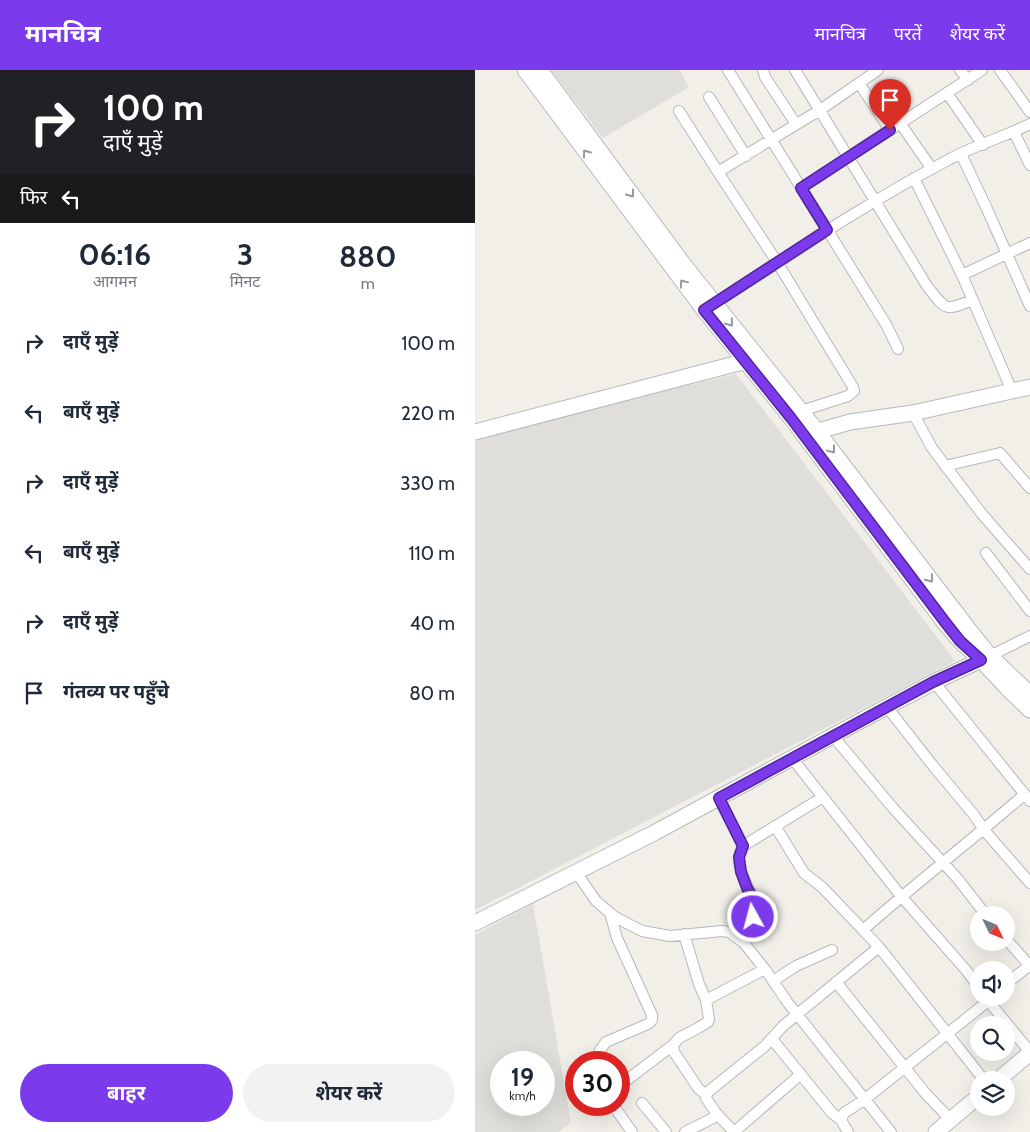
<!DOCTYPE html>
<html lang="hi">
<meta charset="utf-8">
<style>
:root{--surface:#fff;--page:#f2f2f3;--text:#1f2937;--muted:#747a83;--accent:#7c3aed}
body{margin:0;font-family:Cabin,"Noto Sans Devanagari",sans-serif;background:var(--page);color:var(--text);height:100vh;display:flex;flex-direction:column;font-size:19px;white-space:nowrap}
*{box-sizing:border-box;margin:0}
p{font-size:16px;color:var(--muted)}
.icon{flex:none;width:28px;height:28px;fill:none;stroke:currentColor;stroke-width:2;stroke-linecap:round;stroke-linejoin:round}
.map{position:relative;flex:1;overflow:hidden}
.side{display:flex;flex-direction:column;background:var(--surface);width:475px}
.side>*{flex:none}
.top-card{background:#202124;color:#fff;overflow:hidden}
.needle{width:32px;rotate:133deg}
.controls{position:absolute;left:495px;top:836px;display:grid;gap:10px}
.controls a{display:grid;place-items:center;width:45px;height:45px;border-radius:50%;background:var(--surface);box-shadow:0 5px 20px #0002;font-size:25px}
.speed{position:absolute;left:15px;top:981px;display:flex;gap:10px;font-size:25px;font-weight:700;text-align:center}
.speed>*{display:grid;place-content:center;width:65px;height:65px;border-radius:50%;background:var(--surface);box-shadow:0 5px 20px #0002;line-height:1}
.speed small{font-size:12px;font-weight:400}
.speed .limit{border:8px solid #d22;background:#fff;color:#111}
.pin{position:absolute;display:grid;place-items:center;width:42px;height:42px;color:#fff;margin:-51px -21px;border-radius:50% 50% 50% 0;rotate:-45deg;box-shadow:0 0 5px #0007}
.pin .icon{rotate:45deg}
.me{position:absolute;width:55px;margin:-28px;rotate:353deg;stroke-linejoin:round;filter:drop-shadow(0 0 4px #0008)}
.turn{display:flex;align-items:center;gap:18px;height:105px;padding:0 20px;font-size:22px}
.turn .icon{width:65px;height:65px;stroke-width:2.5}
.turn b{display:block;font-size:35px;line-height:42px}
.then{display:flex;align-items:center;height:48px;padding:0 20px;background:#0003;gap:10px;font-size:19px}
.eta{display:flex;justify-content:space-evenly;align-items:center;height:85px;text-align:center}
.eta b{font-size:30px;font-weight:700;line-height:35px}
.action{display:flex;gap:10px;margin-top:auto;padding:10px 20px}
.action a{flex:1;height:58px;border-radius:30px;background:var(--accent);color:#fff;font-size:20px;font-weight:700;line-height:58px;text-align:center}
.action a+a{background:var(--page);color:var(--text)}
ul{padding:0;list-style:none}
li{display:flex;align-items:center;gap:15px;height:70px;padding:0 20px}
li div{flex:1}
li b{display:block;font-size:19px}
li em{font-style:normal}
header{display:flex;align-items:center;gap:30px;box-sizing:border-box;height:70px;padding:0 25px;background:var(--accent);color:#fff}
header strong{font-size:24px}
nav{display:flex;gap:28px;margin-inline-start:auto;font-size:18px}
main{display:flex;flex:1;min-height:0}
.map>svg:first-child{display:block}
.industrial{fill:#e0deda;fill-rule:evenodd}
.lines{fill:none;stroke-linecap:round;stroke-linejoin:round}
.street-casing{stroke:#b5b8bc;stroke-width:12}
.secondary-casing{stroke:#b6babf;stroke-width:17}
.street{stroke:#fff;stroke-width:10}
.secondary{stroke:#fff;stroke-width:15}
.oneway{stroke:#979a9d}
.route-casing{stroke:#51269a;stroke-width:12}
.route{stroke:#7c3aed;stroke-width:9}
</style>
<header>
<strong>मानचित्र</strong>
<nav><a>मानचित्र</a><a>परतें</a><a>शेयर करें</a></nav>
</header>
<main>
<section class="side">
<div class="top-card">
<div class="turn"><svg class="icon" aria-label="right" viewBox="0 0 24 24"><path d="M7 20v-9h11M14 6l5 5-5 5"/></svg><div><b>100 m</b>दाएँ मुड़ें</div></div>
<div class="then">फिर<svg class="icon" aria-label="left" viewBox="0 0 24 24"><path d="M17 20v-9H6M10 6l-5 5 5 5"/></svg></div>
</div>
<div class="eta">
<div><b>06:16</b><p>आगमन</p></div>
<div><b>3</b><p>मिनट</p></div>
<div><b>880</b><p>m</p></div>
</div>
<ul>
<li><svg class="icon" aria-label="right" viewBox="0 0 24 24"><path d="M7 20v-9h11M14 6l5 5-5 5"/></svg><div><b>दाएँ मुड़ें</b></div><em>100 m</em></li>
<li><svg class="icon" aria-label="left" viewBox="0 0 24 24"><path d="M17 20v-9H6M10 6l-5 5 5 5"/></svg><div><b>बाएँ मुड़ें</b></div><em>220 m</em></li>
<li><svg class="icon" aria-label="right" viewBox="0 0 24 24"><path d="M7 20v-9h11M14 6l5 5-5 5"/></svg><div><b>दाएँ मुड़ें</b></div><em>330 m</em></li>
<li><svg class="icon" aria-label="left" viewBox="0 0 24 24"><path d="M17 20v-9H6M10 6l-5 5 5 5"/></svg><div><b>बाएँ मुड़ें</b></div><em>110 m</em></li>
<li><svg class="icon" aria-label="right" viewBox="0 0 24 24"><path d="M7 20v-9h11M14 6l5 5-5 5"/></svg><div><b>दाएँ मुड़ें</b></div><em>40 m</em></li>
<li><svg class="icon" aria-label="arrive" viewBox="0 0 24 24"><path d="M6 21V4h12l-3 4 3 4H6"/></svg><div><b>गंतव्य पर पहुँचे</b></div><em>80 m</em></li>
</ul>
<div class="action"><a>बाहर</a><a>शेयर करें</a></div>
</section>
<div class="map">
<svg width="555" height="1062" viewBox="0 0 555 1062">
<rect width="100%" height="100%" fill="#f1efe8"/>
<path class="industrial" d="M76,0H205L214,17L128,68Z
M261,304L480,591L0,840V366Z
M58,834L96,1053L83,1062H0V865ZM26,992H69V1035H26Z"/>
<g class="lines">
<defs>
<path id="street" d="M253,0L412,256L423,279
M288,0L290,7L321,54
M320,0L452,216C471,240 469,242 497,230
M485,0L493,10
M525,0L555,42
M384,13L415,60
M472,23L508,75
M234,27L271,86
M204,41L243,102
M425,53L457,99
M539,62L555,95
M486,84L512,139L555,236
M439,108L487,205L537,321
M326,118L507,0
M487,205L555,173
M236,236C315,185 392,132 475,89C500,75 529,67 555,54
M326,341L373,326L379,321L378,317L302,192L243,102L345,40L403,0
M438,343L457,378L507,444L555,499
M470,396L525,383L555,418
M511,483L555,541
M511,588L555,566
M459,612L555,731
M412,637L459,697L499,745L509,760L555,813
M358,666L418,738L482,808L511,845
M317,688L426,826L490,899L504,917
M244,728L268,776
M300,756L329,803L347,817L388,860
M101,802L121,831L140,847L167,861L195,866L247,861L254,862L269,873L292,902L313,933L416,1062
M254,862C261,858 280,849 282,842C284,834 262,804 264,787C264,784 267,779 268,776L348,727
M209,864L224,914L231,930L234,949L233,952L223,958L204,968L198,975L199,982L223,1018L231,1025
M531,869L555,896
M404,877L509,1010
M298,911L321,896L357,880
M361,912L451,1024L475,1049
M531,914L555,895
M511,928L555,982
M231,930L290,899
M297,969L357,1043L366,1050
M129,992L125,980L131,972L173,954L177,950V945L142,868L135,843
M144,1016L198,975
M167,1033L191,1062
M138,1035L157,1062
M241,1043L259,1062
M210,1062L240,1047L241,1043L231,1028V1025L234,1021L290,976L308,956L404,877L388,860C441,813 497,770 550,724
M259,1062L326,1004
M373,1062L366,1050L369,1043L389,1030L517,928"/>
<path id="secondary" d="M50,0L229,240L316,348L469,552L485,571L506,590L533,619L555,640
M65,0L209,195L342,361L495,561L515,586L555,624
M0,362L279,289
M333,364L375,352L438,343L555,317
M0,853L179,763L387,650L459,612L506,590
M523,1010L555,983
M461,1062L504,1026"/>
</defs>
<use href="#street" class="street-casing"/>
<use href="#secondary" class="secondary-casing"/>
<use href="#street" class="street"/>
<use href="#secondary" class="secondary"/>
</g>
<defs><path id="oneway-chevron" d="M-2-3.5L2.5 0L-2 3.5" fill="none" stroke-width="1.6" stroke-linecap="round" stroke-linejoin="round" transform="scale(1.25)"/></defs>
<g class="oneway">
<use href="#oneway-chevron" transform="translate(111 83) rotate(-126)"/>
<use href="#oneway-chevron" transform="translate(156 124) rotate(54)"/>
<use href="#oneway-chevron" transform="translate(208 213) rotate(-127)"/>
<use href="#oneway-chevron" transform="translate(255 253) rotate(51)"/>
<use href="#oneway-chevron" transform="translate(357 380) rotate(53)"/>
<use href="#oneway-chevron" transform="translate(455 509) rotate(52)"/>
</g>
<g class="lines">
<defs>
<path id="route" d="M278,847L282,841V835L272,818L266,802L264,787L268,776L244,728L458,612L506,590L485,571L470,552L316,348L229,240L352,160L326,118L415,60"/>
</defs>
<use href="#route" class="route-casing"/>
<use href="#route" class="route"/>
</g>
</svg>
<div class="controls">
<a><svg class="needle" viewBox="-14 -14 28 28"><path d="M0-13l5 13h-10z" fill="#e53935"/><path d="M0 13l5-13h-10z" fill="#747a83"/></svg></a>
<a><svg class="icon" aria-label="sound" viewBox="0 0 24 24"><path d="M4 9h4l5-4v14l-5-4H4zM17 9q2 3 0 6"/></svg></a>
<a><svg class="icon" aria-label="search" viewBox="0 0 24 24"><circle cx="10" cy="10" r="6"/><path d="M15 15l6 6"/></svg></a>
<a><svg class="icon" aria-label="layers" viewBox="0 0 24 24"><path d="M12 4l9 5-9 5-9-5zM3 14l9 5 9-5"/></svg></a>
</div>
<div class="speed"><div>19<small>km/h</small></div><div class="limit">30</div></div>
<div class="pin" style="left:415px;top:60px;background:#d93025"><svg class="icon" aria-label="arrive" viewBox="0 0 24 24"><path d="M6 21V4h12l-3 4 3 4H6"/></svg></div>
<svg class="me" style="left:278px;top:847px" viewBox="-20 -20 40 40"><circle r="17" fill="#7c3aed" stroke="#fff" stroke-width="3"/><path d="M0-11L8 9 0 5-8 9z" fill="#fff"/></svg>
</div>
</main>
